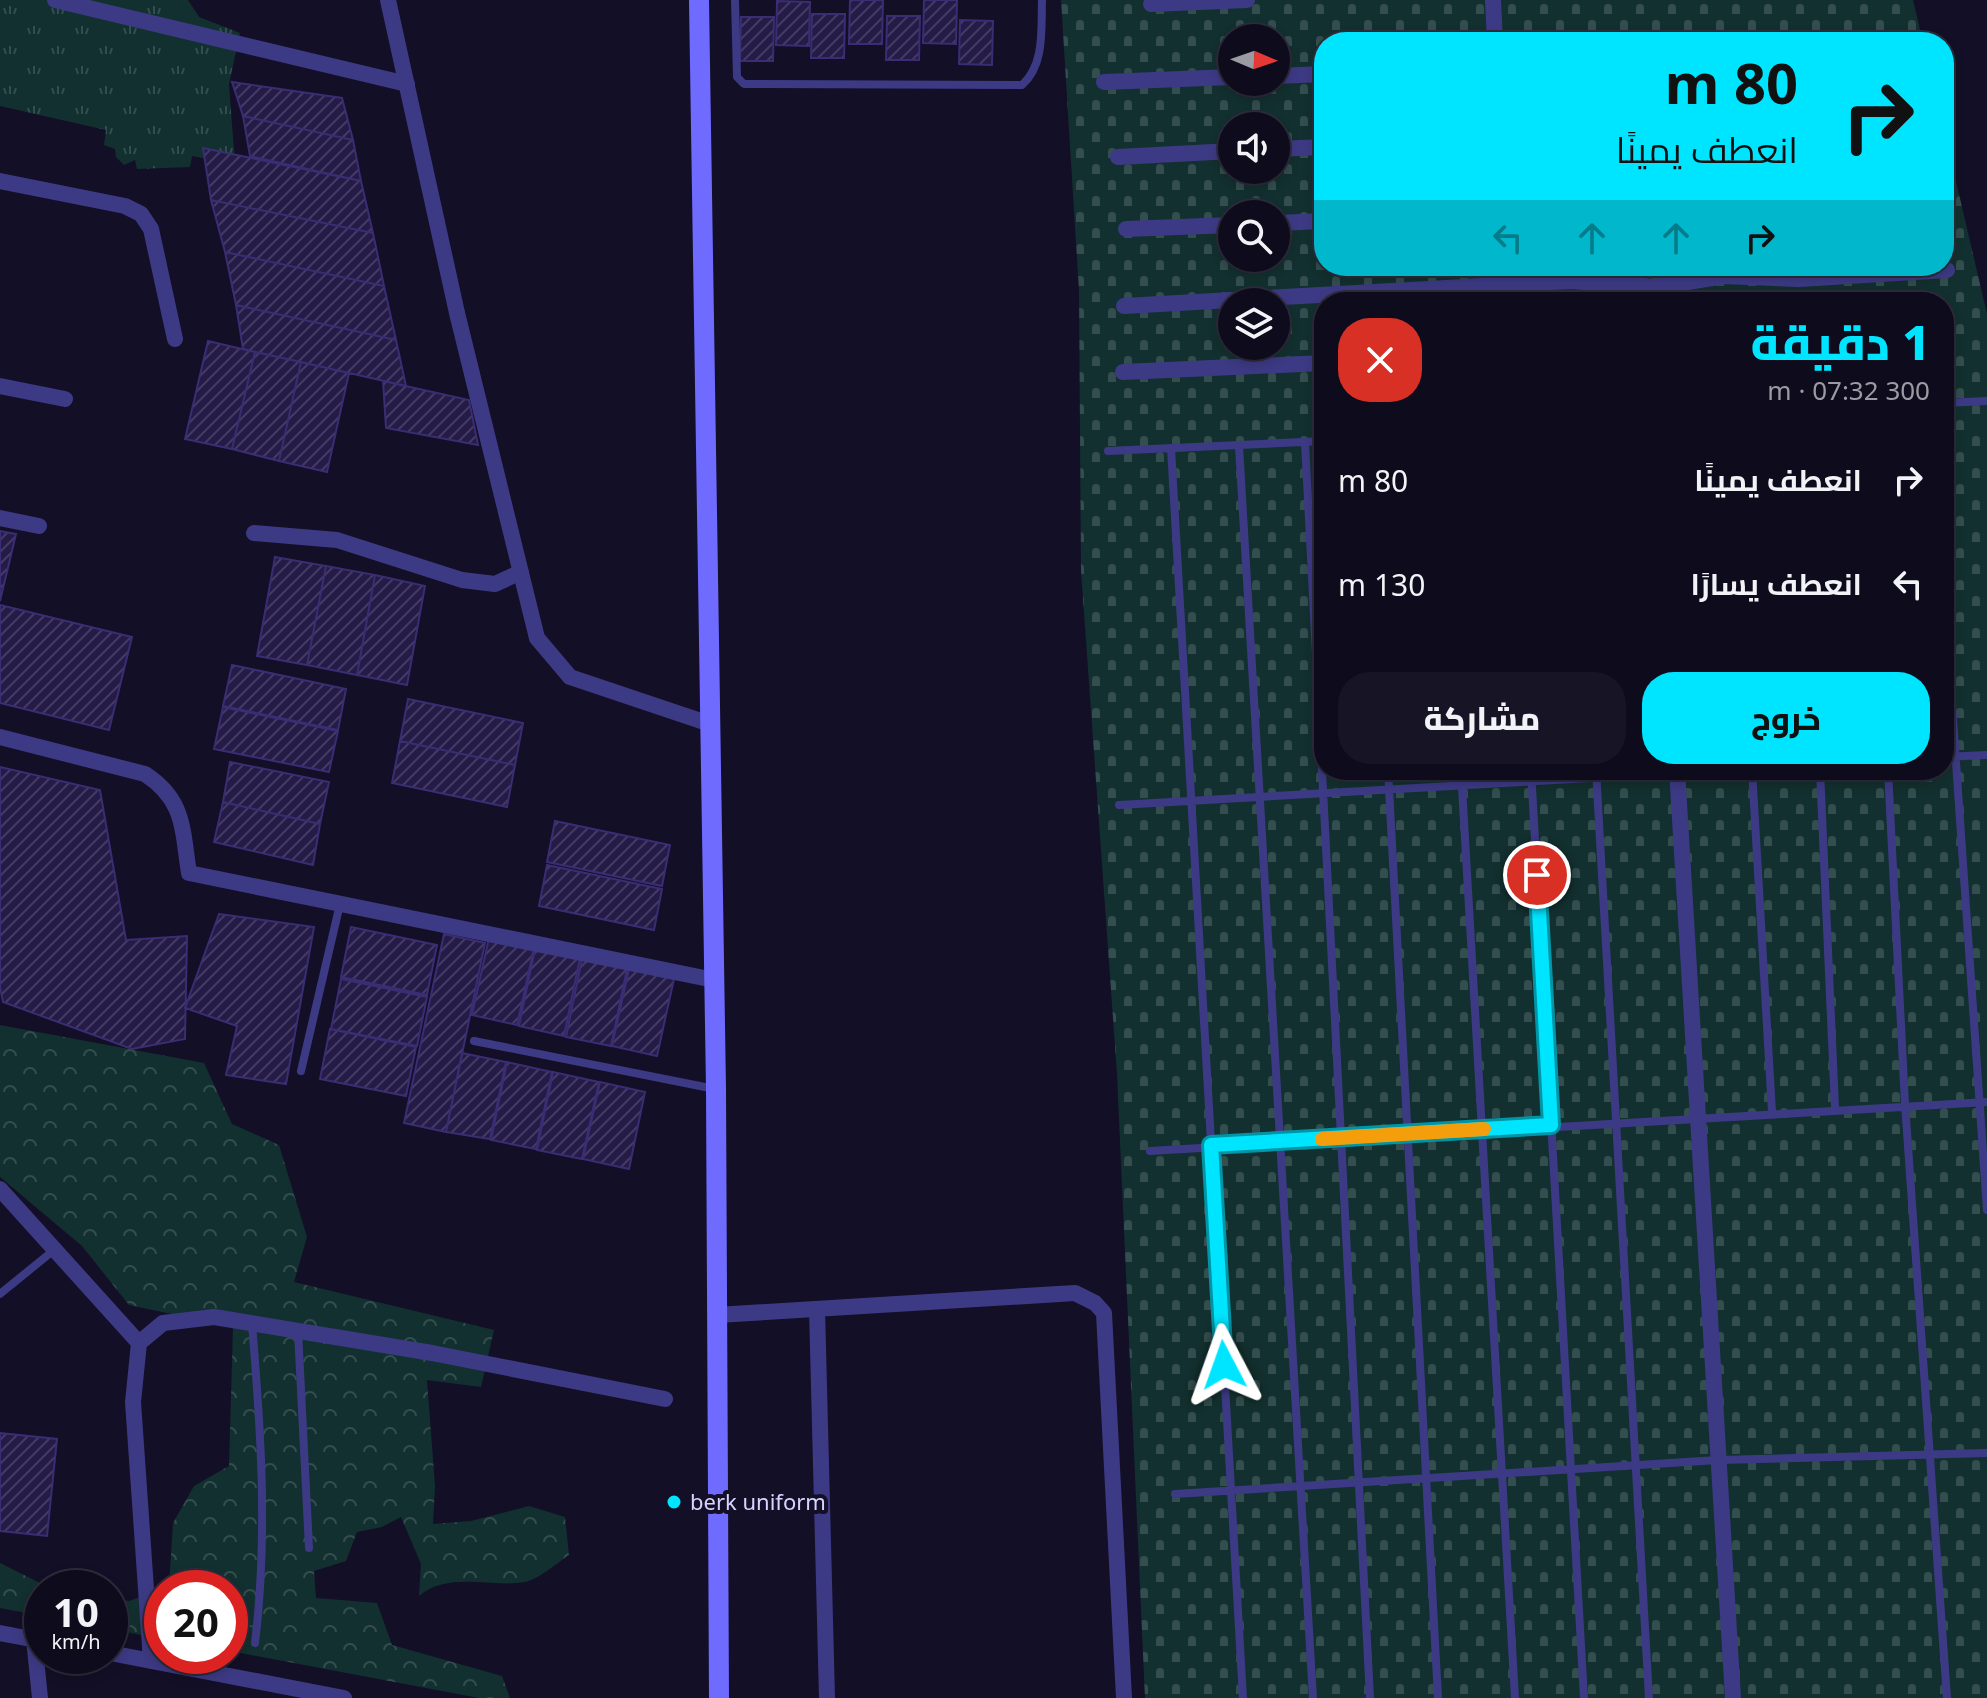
<!DOCTYPE html>
<html lang="ar">
<meta charset="utf-8">
<style>
:root{--surface:#0e0b1c;--page:#171425;--text:#f1f3f6;--muted:#9b9ba3;--line:#2e2b3b;--accent:#00e5ff}
body{margin:0;font-family:"Noto Sans",Cairo,sans-serif;background:var(--page);color:var(--text);direction:rtl;height:100vh;display:flex;flex-direction:column;font-size:30px;white-space:nowrap}
*{box-sizing:border-box;margin:0}
p{font-size:26px;color:var(--muted)}
.icon{flex:none;width:44px;height:44px;fill:none;stroke:currentColor;stroke-width:2;stroke-linecap:round;stroke-linejoin:round}
.map{position:relative;flex:1;overflow:hidden;direction:ltr}
.side{position:absolute;left:1314px;top:292px;width:640px;height:488px;display:flex;flex-direction:column;background:var(--surface);border-radius:32px;box-shadow:0 4px 12px #0003,0 0 0 2px var(--line);direction:rtl}
.side>*{flex:none}
.top-card{position:absolute;left:1314px;top:32px;width:640px;height:244px;border-radius:32px;box-shadow:0 4px 12px #0003,0 0 0 2px var(--line);direction:rtl;background:#00e5ff;color:#111;overflow:hidden}
.needle{width:52px;rotate:92deg}
.controls{position:absolute;left:1218px;top:24px;display:grid;gap:16px}
.controls a{display:grid;place-items:center;width:72px;height:72px;border-radius:50%;background:var(--surface);box-shadow:0 4px 12px #0003,0 0 0 2px var(--line);font-size:40px}
.speed{position:absolute;left:24px;top:1570px;display:flex;gap:16px;font-size:40px;font-weight:700;text-align:center}
.speed>*{display:grid;place-content:center;width:104px;height:104px;border-radius:50%;background:var(--surface);box-shadow:0 4px 12px #0003,0 0 0 2px var(--line);line-height:1}
.speed small{font-size:20px;font-weight:400}
.speed .limit{border:12px solid #d22;background:#fff;color:#111}
.pin{position:absolute;display:grid;place-items:center;width:68px;height:68px;color:#fff;margin:-34px;border:4px solid #fff;border-radius:50%;box-shadow:0 2px 8px #0007}
.me{position:absolute;width:88px;margin:-44px;rotate:356deg;stroke-linejoin:round;filter:drop-shadow(0 0 6px #0008)}
.turn{display:flex;align-items:center;gap:28px;height:168px;padding:0 24px;font-size:36px}
.turn .icon{width:104px;height:104px;stroke-width:2.5}
.turn b{display:block;font-size:56px;line-height:68px}
.lanes{display:flex;align-items:center;height:76px;padding:0 24px;background:#0003;justify-content:center;gap:40px;direction:ltr}
.lanes .off{opacity:.35}
.round{display:grid;place-items:center;flex:none;width:84px;height:84px;border-radius:32px;background:var(--page)}
.overview{display:flex;align-items:center;justify-content:space-between;height:136px;padding:0 24px}
h1{font-size:48px;font-weight:800;line-height:60px;color:var(--accent)}
.primary-button{display:flex;gap:16px;margin-top:auto;padding:16px 24px}
.primary-button a{flex:1;height:92px;border-radius:32px;background:var(--accent);color:#111;font-size:32px;font-weight:800;line-height:92px;text-align:center}
.primary-button a+a{background:var(--page);color:var(--text)}
ul{padding:0;list-style:none}
li{display:flex;align-items:center;gap:24px;height:104px;padding:0 24px}
li div{flex:1}
li b{display:block;font-size:30px}
li em{font-style:normal}
.map>svg:first-child{display:block}
.grass{fill:url(#grass-tufts)}
.forest{fill:url(#forest-crowns)}
.cemetery{fill:url(#cemetery-stones);fill-rule:evenodd}
.building{fill:url(#building-hatch);stroke:#3b2d73;stroke-width:2}
.lines{fill:none;stroke-linecap:round;stroke-linejoin:round}
.lane{stroke:#3d3a85;stroke-width:8}
.street{stroke:#3d3a85;stroke-width:16}
.secondary{stroke:#6f6bff;stroke-width:20}
.route-casing{stroke:#0095a6;stroke-width:20}
.route{stroke:#00e5ff;stroke-width:14}
.slow{stroke:#f59e0b;stroke-width:14}
.poi-dot{fill:#00e5ff;stroke:#130f26;stroke-width:3}
.labels{text-anchor:middle;stroke-width:8;stroke-linejoin:round;paint-order:stroke}
.poi-label{font-size:22px;fill:#d9d4ff;stroke:#130f26;text-anchor:start}
</style>
<div class="map">
<svg width="1987" height="1698" viewBox="0 0 1987 1698">
<defs>
<pattern id="grass-tufts" width="24" height="20" patternUnits="userSpaceOnUse" patternTransform="scale(2)"><rect width="24" height="20" fill="#12302f"/><path d="M3 7l-1-3M5 7V3M7 7l1-3M15 17l-1-3M17 17v-4M19 17l1-3" fill="none" stroke="#344d4e"/></pattern>
<pattern id="forest-crowns" width="20" height="18" patternUnits="userSpaceOnUse" patternTransform="scale(2)"><rect width="20" height="18" fill="#12302f"/><path d="M2 6a3 3 0 1 1 6 0M12 15a3 3 0 1 1 6 0" fill="none" stroke="#344d4e"/></pattern>
<pattern id="cemetery-stones" width="16" height="16" patternUnits="userSpaceOnUse" patternTransform="scale(2)"><rect width="16" height="16" fill="#12302f"/><path d="M2 7V4a2 2 0 0 1 4 0v3zM10 15v-3a2 2 0 0 1 4 0v3z" fill="#344d4e"/></pattern>
<pattern id="building-hatch" width="6" height="6" patternUnits="userSpaceOnUse" patternTransform="scale(2)"><rect width="6" height="6" fill="#241b47"/><path d="M-1 1l2-2M0 6l6-6M5 7l2-2" fill="none" stroke="#433b63"/></pattern>
</defs>
<rect width="100%" height="100%" fill="#130f26"/>
<path class="grass" d="M0,0H188L199,17L240,33L229,84L235,164L192,156L190,167L137,169L135,160L124,165L116,157L115,149L104,145L106,130L0,106Z"/>
<path class="forest" d="M0,1025L204,1063L232,1124L279,1145L307,1237L294,1282L494,1330L481,1387L427,1380L435,1486L433,1524L471,1521L529,1506L565,1517L569,1555C557,1563 539,1579 525,1582C490,1588 449,1571 419,1596L421,1564L401,1517L382,1527L357,1532L346,1561L314,1571L316,1598L377,1603L392,1645L502,1676L510,1698H479L230,1651V1588H164L169,1586L173,1523L194,1486L229,1466L233,1327L129,1305L82,1246L0,1177Z
M0,1563L50,1588H42V1616L0,1608Z
M162,1589V1639L110,1629V1598L129,1601Z"/>
<path class="cemetery" d="M1061,0H1913L1923,42H1324V266H1944V130L1987,314V1698H1145L1117,1074L1081,571L1079,291ZM1232,38H1276V82H1232ZM1232,126H1276V170H1232ZM1232,214H1276V258H1232ZM1232,302H1276V346H1232ZM1324,302H1944V770H1324Z"/>
<path class="building" d="M850,0H883L882,44H849Z
M924,0H957L956,44L923,43Z
M777,1L810,2L809,46L776,45Z
M812,14H845L844,58H811Z
M887,16H920L919,60H886Z
M741,17H774L773,61H740Z
M960,20L993,21L992,65L959,64Z
M232,82L342,98L353,140L243,116Z
M243,116L353,140L361,181L250,156Z
M203,148L361,181L373,233L211,200Z
M211,200L373,233L384,286L225,252Z
M225,252L384,286L396,340L236,305Z
M236,305L396,340L406,386L243,349Z
M208,341L255,352L232,449L185,439Z
M255,352L301,362L279,461L232,449Z
M301,362L349,373L327,472L279,461Z
M383,381L469,400L478,445L386,428Z
M0,531L16,534L0,601Z
M275,557L326,566L307,665L257,656Z
M326,566L375,575L357,675L307,665Z
M375,575L425,586L407,685L357,675Z
M0,605L132,637L109,730L0,703Z
M232,665L346,689L338,730L223,706Z
M408,699L523,723L515,765L400,741Z
M223,707L338,731L329,772L214,749Z
M400,741L515,765L507,807L392,783Z
M230,762L329,782L320,824L223,802Z
M0,767L100,790L126,940L187,936L185,1039L132,1049L3,1002L0,987Z
M223,802L320,824L313,865L214,842Z
M555,821L670,845L662,886L547,862Z
M547,865L662,889L654,930L539,906Z
M219,914L314,927L286,1084L226,1075L237,1026L185,1008Z
M351,927L437,945L427,995L341,977Z
M444,934L485,943L446,1132L404,1123Z
M489,938L534,948L517,1025L472,1015Z
M535,949L580,958L564,1036L519,1026Z
M582,959L627,969L611,1046L566,1037Z
M629,969L674,979L657,1056L612,1046Z
M341,979L427,997L417,1046L331,1029Z
M330,1029L416,1047L406,1096L320,1079Z
M462,1053L506,1062L490,1139L446,1132Z
M507,1062L552,1072L536,1149L491,1140Z
M553,1072L599,1082L582,1159L537,1150Z
M600,1082L645,1092L629,1169L583,1159Z
M0,1433L57,1439L47,1536L0,1531Z"/>
<g class="lines">
<path class="lane" d="M735,0L737,77L744,84L1022,85C1045,65 1041,29 1042,0
M1944,403L1987,401
M1305,442L1370,1698
M1239,446L1313,1698
M1171,448L1243,1698
M1108,451L1324,441
M1944,589L1987,1210
M1944,757L1987,755
M1388,770L1438,1698
M1461,770L1515,1698
M1531,770L1584,1698
M1596,770L1649,1698
M1752,770L1772,1112
M1820,770L1835,1108
M1888,770L1905,1104L1947,1698
M1119,805L1729,770
M474,1041L715,1089
M301,1071L340,904
M1150,1151L1987,1102
M0,1294L54,1250
M252,1324C261,1431 268,1536 255,1643
M298,1331L309,1548
M1175,1494L1718,1460L1987,1453"/>
<path class="street" d="M55,0L407,84
M388,0L457,313L537,638L570,677L710,724
M1493,0L1495,42
M1151,4L1247,0
M1276,76L1324,74
M1104,82L1232,77
M1276,149L1324,147
M1118,157L1232,151
M0,181L125,206L141,214L151,229L175,339
M1276,223L1324,221
M1126,229L1232,225
M1505,266L1506,302
M1124,306L1570,281L1657,287L1724,276L1799,279L1947,270
M1123,372L1324,363
M0,386L65,399
M0,518L39,526
M254,533L337,540L462,580L495,584L521,572
M0,737L145,774C185,800 182,829 189,873L714,980
M1677,770L1733,1698
M0,1189L139,1343
M817,1309L827,1698
M717,1315L1075,1293L1095,1303L1104,1313L1124,1698
M0,1633L42,1641
M34,1639L40,1698
M110,1653L344,1698
M151,1661L133,1402L139,1343L163,1323L214,1317L432,1353L665,1399"/>
<path class="secondary" d="M699,0L716,1089L719,1698"/>
</g>
<g class="lines">
<defs>
<path id="route" d="M1224,1365L1211,1145L1551,1125L1537,875"/>
</defs>
<use href="#route" class="route-casing"/>
<use href="#route" class="route"/>
<path class="slow" d="M1322,1139L1484,1129"/>
</g>
<circle class="poi-dot" cx="674" cy="1502" r="8"/>
<g class="labels">
<g class="poi-label">
<text x="690" y="1510">berk uniform</text>
</g>
</g>
</svg>
<div class="controls">
<a><svg class="needle" viewBox="-14 -14 28 28"><path d="M0-13l5 13h-10z" fill="#e53935"/><path d="M0 13l5-13h-10z" fill="#9b9ba3"/></svg></a>
<a><svg class="icon" aria-label="sound" viewBox="0 0 24 24"><path d="M4 9h4l5-4v14l-5-4H4zM17 9q2 3 0 6"/></svg></a>
<a><svg class="icon" aria-label="search" viewBox="0 0 24 24"><circle cx="10" cy="10" r="6"/><path d="M15 15l6 6"/></svg></a>
<a><svg class="icon" aria-label="layers" viewBox="0 0 24 24"><path d="M12 4l9 5-9 5-9-5zM3 14l9 5 9-5"/></svg></a>
</div>
<div class="speed"><div>10<small>km/h</small></div><div class="limit">20</div></div>
<div class="pin" style="left:1537px;top:875px;background:#d93025"><svg class="icon" aria-label="arrive" viewBox="0 0 24 24"><path d="M6 21V4h12l-3 4 3 4H6"/></svg></div>
<svg class="me" style="left:1224px;top:1365px" viewBox="-20 -20 40 40"><path d="M0-17L14 15 0 8-14 15z" fill="#00e5ff" stroke="#fff" stroke-width="4"/></svg>
<div class="top-card">
<div class="turn"><svg class="icon" aria-label="right" viewBox="0 0 24 24"><path d="M7 20v-9h11M14 6l5 5-5 5"/></svg><div><b>80 m</b>انعطف يمينًا</div></div>
<div class="lanes"><svg class="icon off" aria-label="left" viewBox="0 0 24 24"><path d="M17 20v-9H6M10 6l-5 5 5 5"/></svg><svg class="icon off" aria-label="ahead" viewBox="0 0 24 24"><path d="M12 20V5M6 11l6-6 6 6"/></svg><svg class="icon off" aria-label="ahead" viewBox="0 0 24 24"><path d="M12 20V5M6 11l6-6 6 6"/></svg><svg class="icon" aria-label="right" viewBox="0 0 24 24"><path d="M7 20v-9h11M14 6l5 5-5 5"/></svg></div>
</div>
<section class="side">
<div class="overview"><div><h1>1 دقيقة</h1><p>300 m · 07:32</p></div><a class="round" style="background:#d93025;color:#fff"><svg class="icon" aria-label="close" viewBox="0 0 24 24"><path d="M6 6l12 12M18 6L6 18"/></svg></a></div>
<ul>
<li><svg class="icon" aria-label="right" viewBox="0 0 24 24"><path d="M7 20v-9h11M14 6l5 5-5 5"/></svg><div><b>انعطف يمينًا</b></div><em>80 m</em></li>
<li><svg class="icon" aria-label="left" viewBox="0 0 24 24"><path d="M17 20v-9H6M10 6l-5 5 5 5"/></svg><div><b>انعطف يسارًا</b></div><em>130 m</em></li>
</ul>
<div class="primary-button"><a>خروج</a><a>مشاركة</a></div>
</section>
</div>
